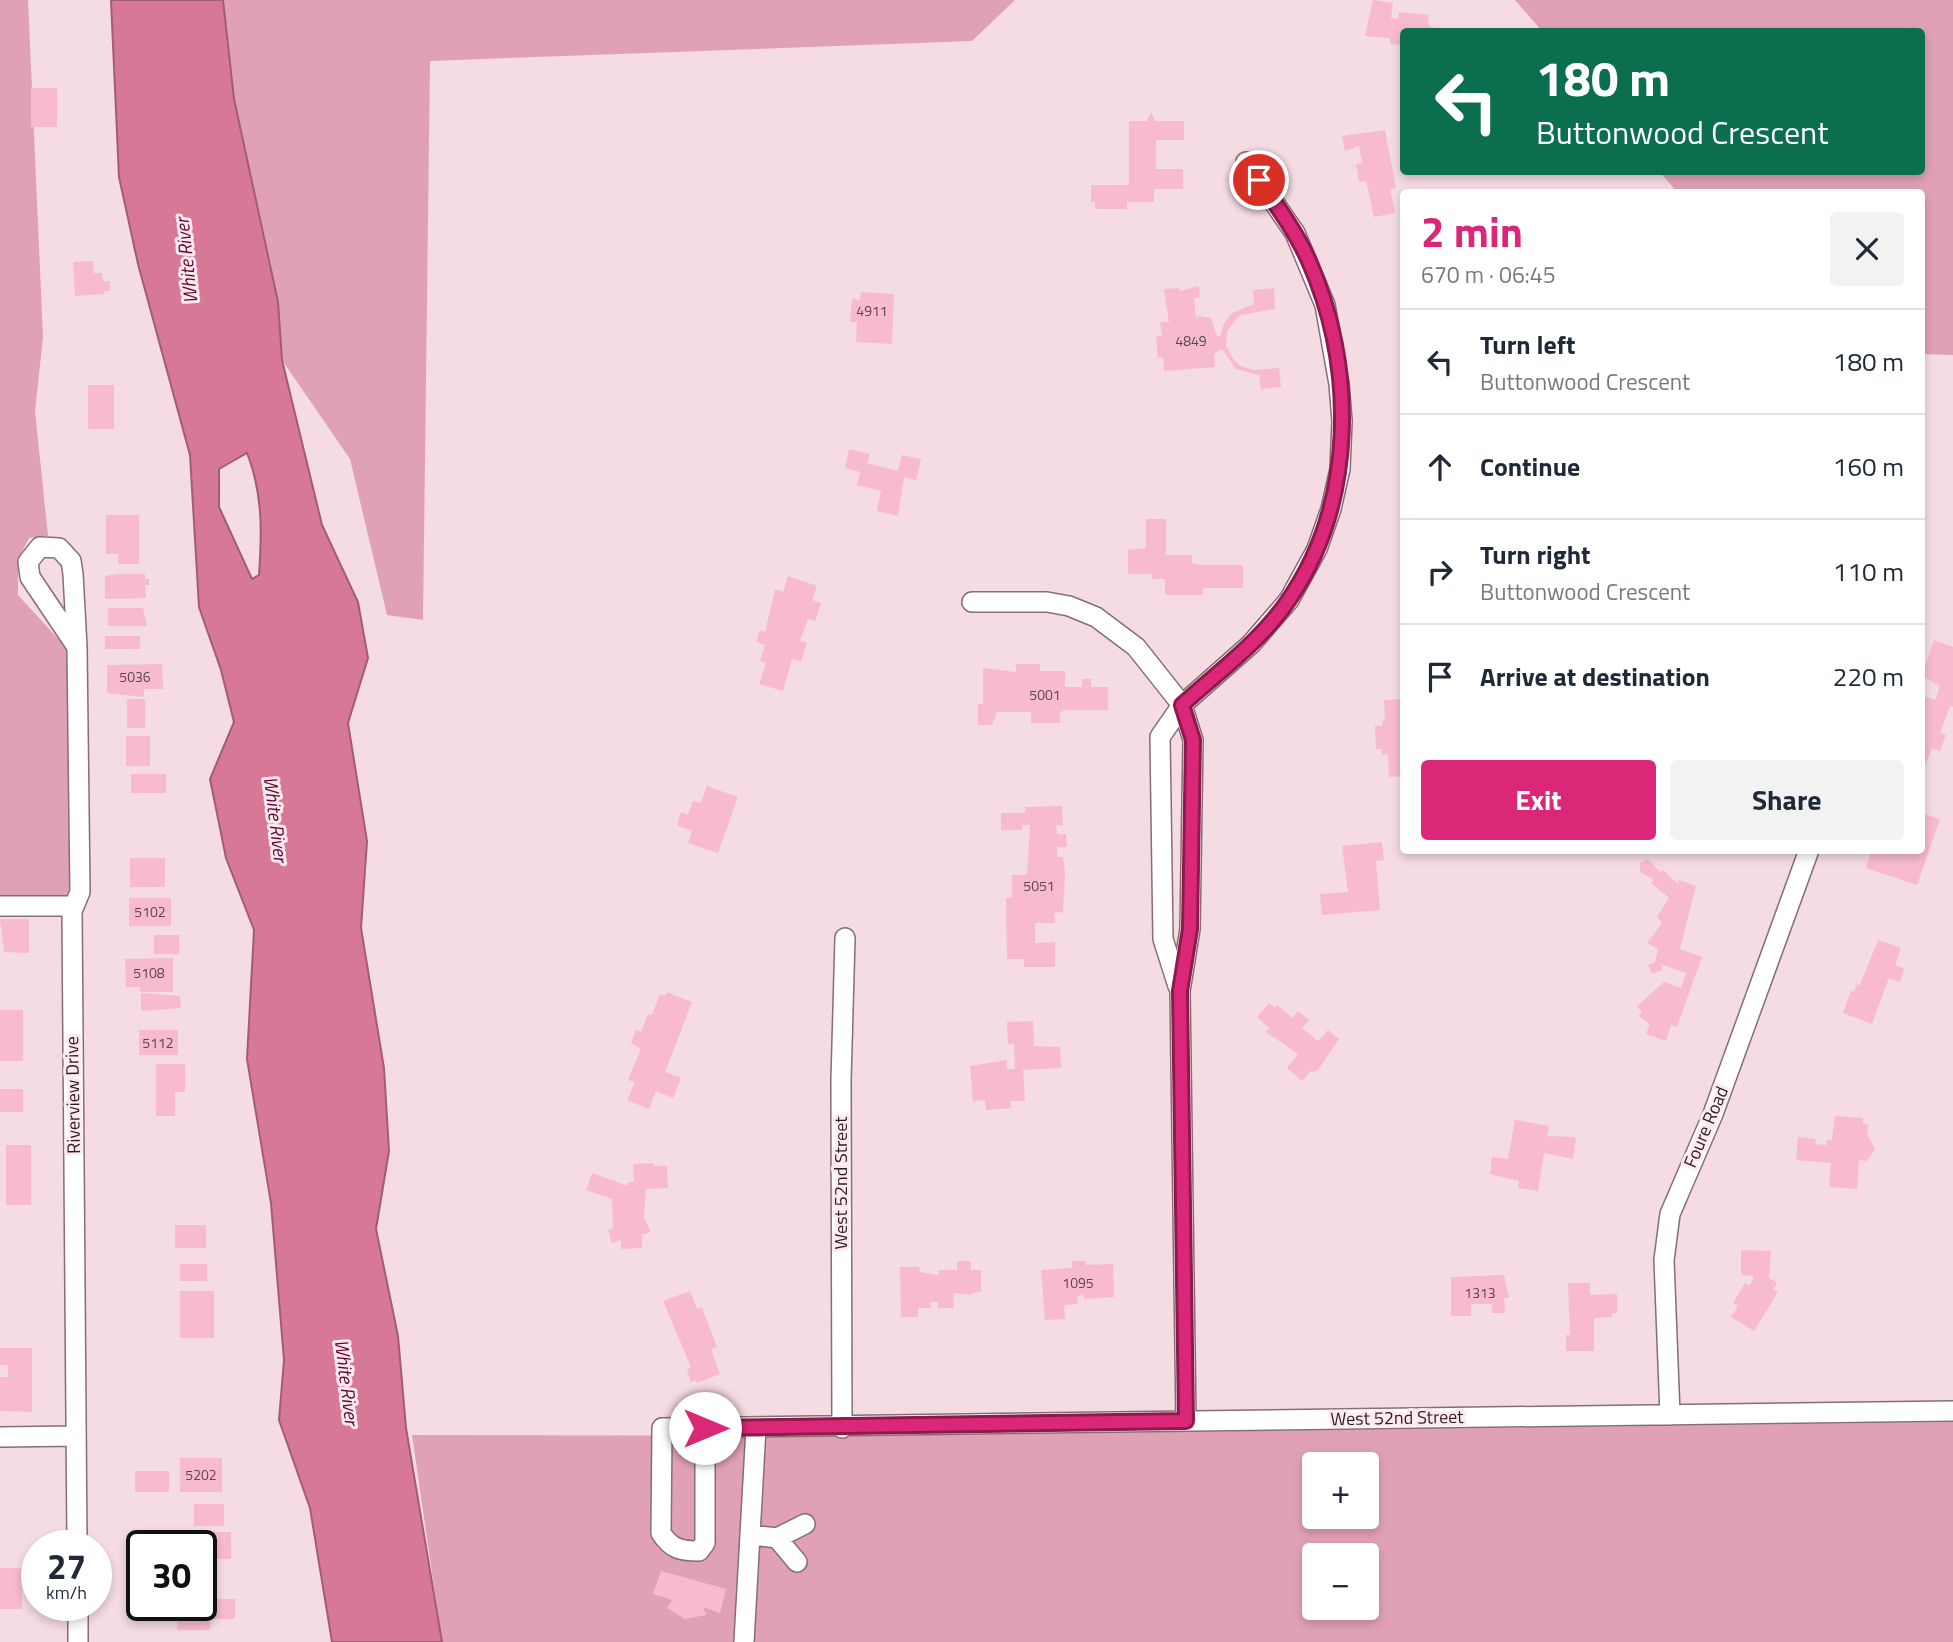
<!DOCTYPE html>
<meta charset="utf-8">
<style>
:root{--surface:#fff;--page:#f2f2f3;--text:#1f2937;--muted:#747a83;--line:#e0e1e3;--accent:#db2777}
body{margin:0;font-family:"Titillium Web",sans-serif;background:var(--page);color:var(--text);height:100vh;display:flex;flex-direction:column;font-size:26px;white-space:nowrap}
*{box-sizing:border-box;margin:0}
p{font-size:23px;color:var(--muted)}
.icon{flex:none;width:38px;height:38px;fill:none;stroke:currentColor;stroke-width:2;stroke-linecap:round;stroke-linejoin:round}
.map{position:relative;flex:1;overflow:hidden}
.details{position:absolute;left:1400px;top:189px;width:525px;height:665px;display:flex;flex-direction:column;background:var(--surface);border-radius:7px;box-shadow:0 4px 10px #0003}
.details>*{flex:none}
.hud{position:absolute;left:1400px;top:28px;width:525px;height:147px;border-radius:7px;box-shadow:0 4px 10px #0003;background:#0b6e4f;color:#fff;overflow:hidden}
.controls{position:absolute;left:1302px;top:1452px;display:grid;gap:14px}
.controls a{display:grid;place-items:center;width:77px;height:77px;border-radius:7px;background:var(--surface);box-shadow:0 4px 10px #0003;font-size:35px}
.speed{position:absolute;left:21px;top:1530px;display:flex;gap:14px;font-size:35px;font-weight:700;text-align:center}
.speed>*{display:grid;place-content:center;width:91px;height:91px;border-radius:50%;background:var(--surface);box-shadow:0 4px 10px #0003;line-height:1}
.speed small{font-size:18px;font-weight:400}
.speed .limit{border:4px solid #111;border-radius:10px;background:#fff;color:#111}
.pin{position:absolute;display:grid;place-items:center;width:60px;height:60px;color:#fff;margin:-30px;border:4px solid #fff;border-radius:50%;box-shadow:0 2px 7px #0007}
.me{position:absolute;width:77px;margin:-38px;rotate:90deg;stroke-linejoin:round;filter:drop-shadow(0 0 5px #0008)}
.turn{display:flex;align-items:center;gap:24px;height:147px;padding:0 21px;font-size:32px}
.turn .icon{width:91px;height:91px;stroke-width:2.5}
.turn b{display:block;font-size:49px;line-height:60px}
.round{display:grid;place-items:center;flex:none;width:74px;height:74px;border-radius:7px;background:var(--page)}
.head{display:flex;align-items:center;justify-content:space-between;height:119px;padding:0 21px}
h1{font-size:42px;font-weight:700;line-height:52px;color:var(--accent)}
.button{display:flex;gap:14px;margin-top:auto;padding:14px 21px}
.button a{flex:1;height:80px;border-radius:7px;background:var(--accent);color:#fff;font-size:28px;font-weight:700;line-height:80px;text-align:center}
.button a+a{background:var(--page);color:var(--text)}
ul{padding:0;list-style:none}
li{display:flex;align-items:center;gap:21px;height:105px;padding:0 21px;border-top:2px solid var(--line)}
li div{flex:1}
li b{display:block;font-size:26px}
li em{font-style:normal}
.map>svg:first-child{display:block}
.green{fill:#e1a1b4;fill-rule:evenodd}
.water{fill:#d77897;stroke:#a25d74;stroke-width:2;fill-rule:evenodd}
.building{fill:#f8bbcd}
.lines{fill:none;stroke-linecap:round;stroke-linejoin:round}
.minor-casing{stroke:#856e74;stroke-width:22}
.minor{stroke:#fff;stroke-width:19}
.route-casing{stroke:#8e194d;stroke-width:18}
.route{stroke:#db2777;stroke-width:12}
.labels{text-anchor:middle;stroke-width:6;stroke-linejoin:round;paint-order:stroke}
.number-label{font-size:14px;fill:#5c464c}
.street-label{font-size:18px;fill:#281f21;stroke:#ffe9ef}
.water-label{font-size:19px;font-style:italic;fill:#5e052f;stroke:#ffe9ef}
</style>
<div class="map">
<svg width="1953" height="1642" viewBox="0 0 1953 1642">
<rect width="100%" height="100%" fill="#f5dbe2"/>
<path class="green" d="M0,0H28L43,337L35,411L48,536L29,538L18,560V595L72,654V901H0Z
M223,0H1015L972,41L430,61L423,620L387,615L350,459L282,360L278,302L234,99Z
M1515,0H1953V355L1922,354V192H1677L1660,172H1922V32L1542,31Z
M1953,1422V1642H442L412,1435L853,1436ZM1314,1465H1367V1517H1314ZM1314,1556H1367V1608H1314Z"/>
<path class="water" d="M111,0H223L234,99L278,302L282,360L322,525L358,602L368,658L348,723L367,841L361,928L384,1068L389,1151L376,1229L398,1336L406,1428L442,1642H332L310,1508L279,1420L284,1360L271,1203L247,1059L254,930L226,858L210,779L234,722L221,670L199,607L190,455L138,264L119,177ZM247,453C263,494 262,532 259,575L252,579L219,507V469Z"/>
<path class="building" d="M1373,0L1393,3L1391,18L1398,19L1399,12L1428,15L1429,26L1445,32H1404V45L1390,44V38L1365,36Z
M31,88H57V127H31Z
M1151,112L1155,121H1184V140H1156V169H1183V189H1154V202H1127V209H1095V202H1091V185H1129V121H1147Z
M1385,130L1396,188L1390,189L1395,213L1374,217L1366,181L1359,182L1356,164L1362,163L1359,146L1345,151L1342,136Z
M93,261L94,273H102L103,281H110V291H104V294L75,296L73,262Z
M1199,286L1200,297L1194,298L1196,319L1198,316L1211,318L1217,337L1220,336L1224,324L1232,313L1254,304L1253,290L1274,288L1275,309L1240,315L1227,331L1226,346L1234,360L1241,366L1254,370L1279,368L1281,387L1261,389L1259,375L1236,369L1222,349L1214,354L1215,367L1164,371L1163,357L1158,358L1156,336H1162L1160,322H1169L1164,289L1179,288L1180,291Z
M861,292L894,294L892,344L856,342L857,322H850L852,299L860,300Z
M88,385H114V429H88Z
M849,449L870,454L867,463L898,471L902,455L921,459L916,480L904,477L898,516L877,511L881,491L857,485L860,472L845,468Z
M106,515H139V564H118V554H106Z
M1146,519H1166V555H1192V563L1201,565H1243V588H1203V595H1165V579H1152V574H1128V550L1146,548Z
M118,574H145V579H149V585H145L146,598L105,599V576Z
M788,576L817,586L812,600L821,603L815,621L808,619L800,641L807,643L801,662L792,659L783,691L759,684L766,663L760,661L765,645L756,642L760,630L765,632L775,589L783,592Z
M108,608H143L147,626H108Z
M105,636H140V649H105Z
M1934,640L1953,647V707L1950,706L1940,733L1946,735L1940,751L1932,748L1926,764L1922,762V704L1924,696L1935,700L1940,686L1922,676Z
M162,664L163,689H144V697L107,693V665Z
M1016,664H1040V671H1065V687H1082V679H1091V687H1108V710H1064L1060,713V723H1031V712H997L992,725H978V704H983V668L1016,672Z
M127,699H145V728H127Z
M1404,699V776L1389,777L1388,754L1382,755V749H1376L1375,726H1382V721H1385L1384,700Z
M126,736H150V766H126Z
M131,774H166V793H131Z
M707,786L738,797L718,853L688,843L692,831L677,825L681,812L688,815L693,801L701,803Z
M1062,806L1063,825H1056L1057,834H1066L1067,847H1057V857H1063L1065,872L1063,912L1054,913L1055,923H1035V943L1055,942V967H1024V959H1007L1006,898L1012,897V875H1027L1030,825H1022V830H1001V813H1025V807Z
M1922,813L1940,819L1917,885L1866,868L1872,850L1897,855L1898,850H1922Z
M1382,842L1384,860L1376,861L1380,910L1322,915L1320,894L1348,892L1342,846Z
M130,858H165V887H130Z
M1648,859L1660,872L1663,870L1678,884L1679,880L1696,886L1680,949L1702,957L1677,1027L1671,1025L1666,1041L1646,1034L1650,1024L1639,1016L1642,1012L1637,1006L1664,982L1681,988L1686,973L1660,964L1663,970L1652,974L1648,965L1655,962L1658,949L1647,943L1662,923L1657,917L1669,898L1651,883L1654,880L1640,872V863Z
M129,898H171V926H129Z
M0,919H29V953L4,952Z
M154,935H179V954H154Z
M1878,940L1901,948L1895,965L1904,969L1900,982L1889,978L1872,1024L1843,1013L1851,991L1854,992L1857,984L1860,985Z
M173,958V992H140V987H126L125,959Z
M667,992L692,1002L665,1072L681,1078L673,1098L656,1091L649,1109L627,1100L635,1082L628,1080L641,1049L631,1043L636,1030L641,1032L648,1014L652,1015L660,994L665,996Z
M141,993L180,996L181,1008L141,1011Z
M1269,1003L1275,1008L1277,1005L1293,1018L1298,1011L1309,1020L1302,1028L1318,1041L1328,1030L1339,1039L1318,1070L1310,1072L1302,1081L1287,1068L1298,1054L1266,1032L1269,1028L1257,1017Z
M0,1010H23V1061H0Z
M1033,1021L1034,1046L1060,1047L1061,1068L1023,1070L1025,1101H1010L1011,1108L986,1110L985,1100L973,1101L970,1066L1007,1060V1069H1015L1014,1044H1008L1007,1022Z
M139,1030H178V1055H139Z
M156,1064H185V1092H175V1116H156Z
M0,1089H23V1112H0Z
M1835,1116L1863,1118V1124L1868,1125L1867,1134L1875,1149L1867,1161L1859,1160L1857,1189L1829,1187L1831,1163L1796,1160L1798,1137L1816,1139L1815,1144L1827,1145V1139L1832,1140Z
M1515,1120L1549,1126L1547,1136L1576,1137L1573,1159L1544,1153L1538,1191L1518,1188L1519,1181L1490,1174L1492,1157L1508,1159Z
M6,1145H31V1205H6Z
M654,1163V1166H667L668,1188L646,1189L644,1218L651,1232L642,1235V1248L621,1249V1240L612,1243L608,1230L613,1228L612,1199L586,1190L592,1173L628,1186V1182H634L633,1164Z
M175,1225H206V1248H175Z
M1741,1250L1771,1251L1769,1278L1777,1283L1773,1290L1778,1292L1754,1331L1731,1317L1738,1306L1733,1303L1745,1283L1749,1286L1753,1280V1276L1741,1275Z
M957,1261H971V1270H981V1292L971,1293V1295L953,1293L954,1308H938V1302H931V1308H918V1317H901L900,1267H919L920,1272L939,1275V1270H957Z
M1072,1261H1086V1265L1113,1264L1114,1297L1084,1299V1295L1077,1296L1078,1304L1064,1305L1065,1319L1045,1320L1041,1270L1072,1268Z
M180,1264H207V1281H180Z
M1504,1275L1509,1298H1504L1505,1313H1492V1304H1471V1316H1451V1277Z
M1568,1283H1590V1295L1617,1294V1313H1612V1317L1594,1318V1351H1566V1335H1570Z
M180,1291H214V1338H180Z
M690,1291L697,1309L702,1307L717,1347L711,1349L720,1374L697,1383L696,1380L691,1382L687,1369L691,1367L663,1301Z
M0,1348H32V1412L0,1411V1377H8V1365H0Z
M180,1458H222V1492H180Z
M135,1471H169V1492H135Z
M194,1504H224V1526H194Z
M187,1532H231V1559H201V1545H187Z
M0,1568H22V1609H0Z
M661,1571L726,1589L720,1613L703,1607L706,1615L685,1619L667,1608L672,1600L653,1594Z
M201,1599H235V1619H210V1630H177V1605H201Z"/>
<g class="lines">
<defs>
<path id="minor" d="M972,602H1047L1069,606L1096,617L1136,647L1182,705L1193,740L1190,929L1180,991L1186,1421
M77,647L30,577L28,562L40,547L59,548L71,561L73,574L77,647L80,892L72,911L77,1545
M0,906H72
M1178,986L1163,939L1160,737L1182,705L1251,644L1289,600L1317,549L1331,509L1340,469L1342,421L1339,384L1325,305L1295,233L1246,162
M1670,1415L1664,1260L1670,1214L1713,1114L1809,850
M705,1428V1543L699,1551C681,1551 671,1549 661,1533L662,1428L1953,1411
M842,1428L841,1081L845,938
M0,1437L76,1436
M751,1535L777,1538L805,1524
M777,1538L797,1562
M78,1605V1642
M744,1642L756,1428"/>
</defs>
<use href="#minor" class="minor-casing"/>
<use href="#minor" class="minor"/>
</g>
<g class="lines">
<defs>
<path id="route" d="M705,1428L1186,1421L1180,991L1190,929L1193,740L1182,705C1218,672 1260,642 1288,601C1356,503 1356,368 1309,261C1296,232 1277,206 1259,180"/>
</defs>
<use href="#route" class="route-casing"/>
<use href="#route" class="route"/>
</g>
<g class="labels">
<g class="number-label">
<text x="872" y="316">4911</text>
<text x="1191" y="346">4849</text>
<text x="135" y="682">5036</text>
<text x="1045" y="700">5001</text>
<text x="1039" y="891">5051</text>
<text x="150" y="917">5102</text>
<text x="149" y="978">5108</text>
<text x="158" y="1048">5112</text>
<text x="1078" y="1288">1095</text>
<text x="1480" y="1298">1313</text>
<text x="201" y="1480">5202</text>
</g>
<g class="street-label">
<text transform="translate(73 1095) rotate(-91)" y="6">Riverview Drive</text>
<text transform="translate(1706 1127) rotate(-67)" y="6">Foure Road</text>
<text transform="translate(841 1183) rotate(-90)" y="6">West 52nd Street</text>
<text transform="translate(1397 1418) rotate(-1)" y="6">West 52nd Street</text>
</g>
<g class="water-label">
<text transform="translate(186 261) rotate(-96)" y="7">White River</text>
<text transform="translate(276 819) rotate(83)" y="7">White River</text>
<text transform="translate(347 1382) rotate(83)" y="7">White River</text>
</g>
</g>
</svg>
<div class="controls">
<a>+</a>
<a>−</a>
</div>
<div class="speed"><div>27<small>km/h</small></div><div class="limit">30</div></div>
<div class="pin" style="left:1259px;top:180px;background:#d93025"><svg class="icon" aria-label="arrive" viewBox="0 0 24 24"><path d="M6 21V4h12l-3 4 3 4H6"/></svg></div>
<svg class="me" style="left:705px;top:1428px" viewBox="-20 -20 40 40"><circle r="19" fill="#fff"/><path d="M0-13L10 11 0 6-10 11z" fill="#db2777"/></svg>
<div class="hud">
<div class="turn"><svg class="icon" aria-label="left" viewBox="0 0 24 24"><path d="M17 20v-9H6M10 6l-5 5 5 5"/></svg><div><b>180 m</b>Buttonwood Crescent</div></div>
</div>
<section class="details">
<div class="head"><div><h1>2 min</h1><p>670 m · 06:45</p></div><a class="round"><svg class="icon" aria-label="close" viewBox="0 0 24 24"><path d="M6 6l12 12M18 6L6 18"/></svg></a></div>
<ul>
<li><svg class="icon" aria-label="left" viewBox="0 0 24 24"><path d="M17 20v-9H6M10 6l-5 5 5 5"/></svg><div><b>Turn left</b><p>Buttonwood Crescent</p></div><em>180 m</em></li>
<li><svg class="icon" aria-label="ahead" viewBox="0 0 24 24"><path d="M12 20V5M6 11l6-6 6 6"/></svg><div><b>Continue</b></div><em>160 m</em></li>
<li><svg class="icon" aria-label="right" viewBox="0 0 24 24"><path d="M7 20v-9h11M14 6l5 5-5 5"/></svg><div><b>Turn right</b><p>Buttonwood Crescent</p></div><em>110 m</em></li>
<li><svg class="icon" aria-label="arrive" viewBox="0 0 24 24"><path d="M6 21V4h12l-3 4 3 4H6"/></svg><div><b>Arrive at destination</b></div><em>220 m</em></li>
</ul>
<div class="button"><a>Exit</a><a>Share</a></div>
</section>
</div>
